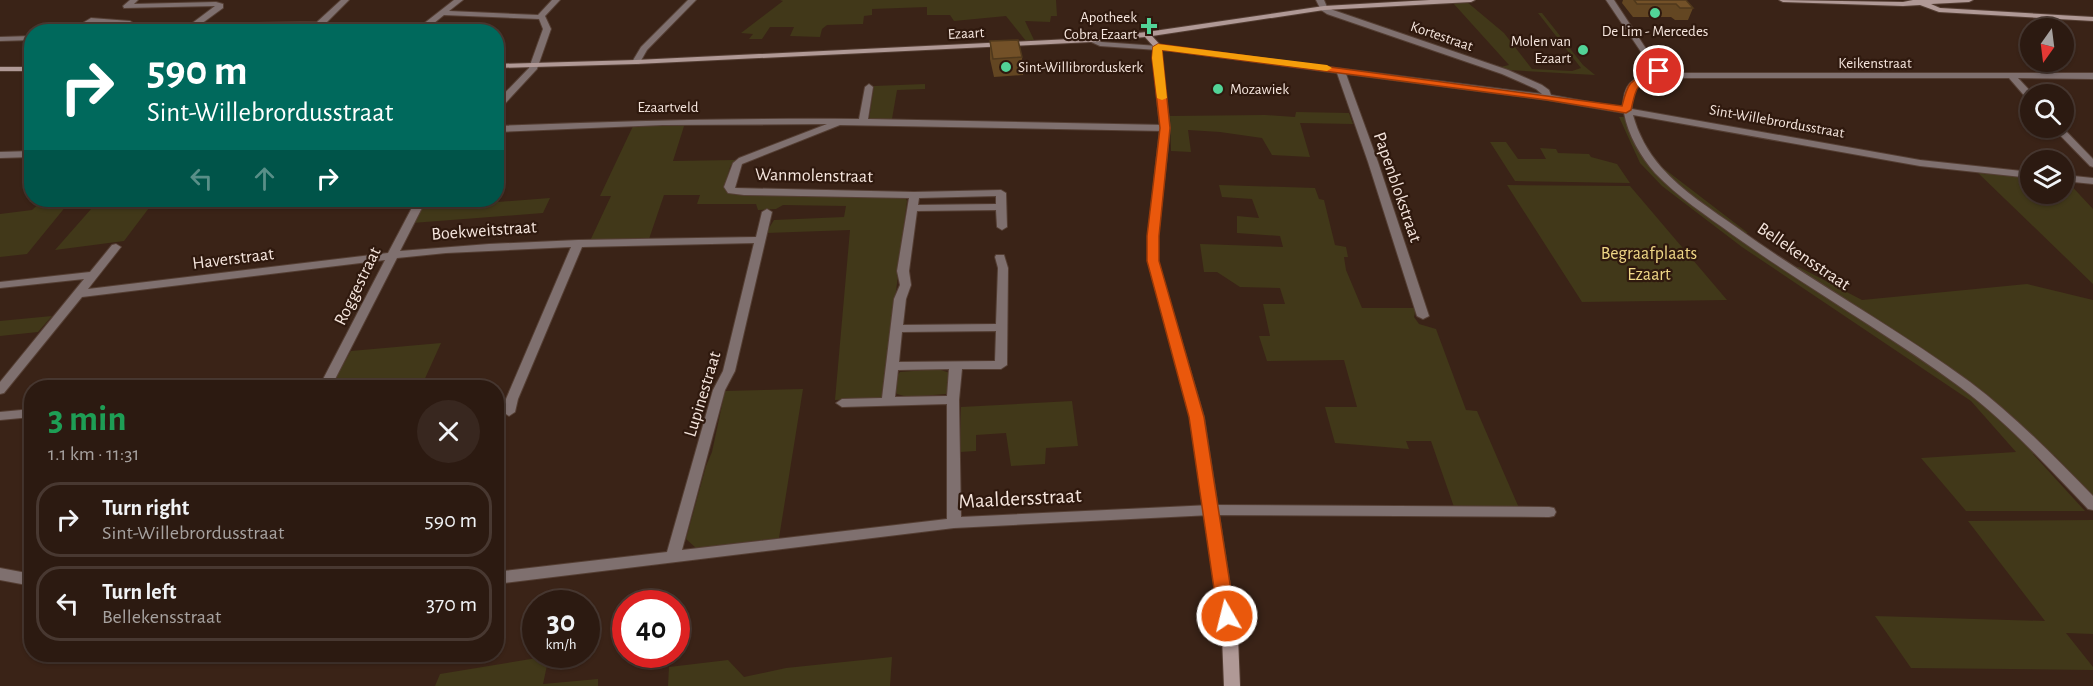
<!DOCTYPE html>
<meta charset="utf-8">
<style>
:root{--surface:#2c1a11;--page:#38271f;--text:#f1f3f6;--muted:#a6a19f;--line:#483831}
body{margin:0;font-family:"Alegreya Sans",sans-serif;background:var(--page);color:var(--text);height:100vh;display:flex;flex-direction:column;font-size:22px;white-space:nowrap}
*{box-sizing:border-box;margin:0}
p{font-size:20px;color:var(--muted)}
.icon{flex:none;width:33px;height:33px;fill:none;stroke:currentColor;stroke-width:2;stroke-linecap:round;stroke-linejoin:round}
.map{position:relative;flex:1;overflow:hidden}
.side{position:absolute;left:24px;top:380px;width:480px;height:282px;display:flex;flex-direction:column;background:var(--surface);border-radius:24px;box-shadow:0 2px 4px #0004,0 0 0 2px var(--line)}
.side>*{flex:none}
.hud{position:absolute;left:24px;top:24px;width:480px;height:183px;border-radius:24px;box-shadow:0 2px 4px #0004,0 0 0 2px var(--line);background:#00695c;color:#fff;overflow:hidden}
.needle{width:39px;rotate:194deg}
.tools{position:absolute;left:2020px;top:18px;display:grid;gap:12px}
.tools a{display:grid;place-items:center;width:54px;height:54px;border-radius:50%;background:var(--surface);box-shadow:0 2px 4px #0004,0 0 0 2px var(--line);font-size:30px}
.speed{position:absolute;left:522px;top:590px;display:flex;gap:12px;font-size:30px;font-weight:700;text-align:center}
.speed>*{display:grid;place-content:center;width:78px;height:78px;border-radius:50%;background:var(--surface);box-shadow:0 2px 4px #0004,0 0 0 2px var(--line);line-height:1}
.speed small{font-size:15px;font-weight:400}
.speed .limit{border:9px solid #d22;background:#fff;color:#111}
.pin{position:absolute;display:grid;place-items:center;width:51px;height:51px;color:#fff;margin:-26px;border:3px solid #fff;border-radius:50%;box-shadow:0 2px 6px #0007}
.me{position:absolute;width:66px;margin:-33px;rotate:352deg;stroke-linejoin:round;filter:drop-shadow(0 0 4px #0008)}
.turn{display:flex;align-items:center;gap:21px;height:126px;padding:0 24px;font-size:27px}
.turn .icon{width:78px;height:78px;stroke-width:2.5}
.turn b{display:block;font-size:42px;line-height:51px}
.lanes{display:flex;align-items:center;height:57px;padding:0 24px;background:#0003;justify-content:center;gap:30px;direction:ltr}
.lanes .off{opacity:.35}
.round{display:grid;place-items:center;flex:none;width:63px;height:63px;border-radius:32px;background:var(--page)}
.overview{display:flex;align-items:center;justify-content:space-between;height:102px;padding:0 24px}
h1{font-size:36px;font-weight:700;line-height:45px;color:#1e9e55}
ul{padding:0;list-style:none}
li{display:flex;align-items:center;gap:18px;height:75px;margin:0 12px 9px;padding:0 12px;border:3px solid var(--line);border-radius:24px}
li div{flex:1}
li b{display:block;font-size:22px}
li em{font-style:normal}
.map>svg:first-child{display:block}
.green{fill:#413819}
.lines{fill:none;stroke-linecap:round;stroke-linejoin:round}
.street-casing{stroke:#543e33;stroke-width:2}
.secondary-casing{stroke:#543e33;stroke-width:2}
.street{fill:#7f706f;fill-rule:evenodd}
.secondary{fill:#b09996;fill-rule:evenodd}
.wall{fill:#634622}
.building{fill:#735128;stroke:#50391c;stroke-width:1.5}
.route{fill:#ea580c;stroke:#983908;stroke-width:1.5}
.slow{fill:#f59e0b}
.poi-dot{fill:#52d397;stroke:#2f190e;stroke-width:2}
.labels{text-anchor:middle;stroke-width:4.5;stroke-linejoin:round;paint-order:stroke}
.far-poi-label{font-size:15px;fill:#f5e5dd;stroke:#2f190e;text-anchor:end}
.far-street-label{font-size:15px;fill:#f5e5dd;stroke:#2f190e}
.street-label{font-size:18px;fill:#f5e5dd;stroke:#2f190e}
.park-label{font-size:18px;fill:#efd686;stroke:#2f190e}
.near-street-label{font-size:21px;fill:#f5e5dd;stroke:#2f190e}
</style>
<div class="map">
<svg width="2093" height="686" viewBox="0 0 2093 686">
<rect width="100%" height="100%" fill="#3a2317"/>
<path class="green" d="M780,0H1056L1057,16H1051L1050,22L1025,21L1034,40L1026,41L1006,16L954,21L950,15H927V7L872,9V15L864,16L863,24L827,25L822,29L820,37L790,36L794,27H770L762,39H749L753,34L741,33L783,1Z
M1467,2L1504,33L1532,69L1572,71L1581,68L1538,13H1542L1583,65L1595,75L1508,70L1496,68L1509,65L1453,3Z
M925,84V89L897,90L892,119L869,120L874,86Z
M1296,112L1349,113L1353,124L1300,123L1310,157L1272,155L1262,138L1220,132L1188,130L1191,152L1171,151L1170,116L1265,115L1295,117Z
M1619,117H1625L1635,141L1658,164L1748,233H1744L1794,268L1799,267L1862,300L2027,284L2093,300V496L2054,455L2033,454L2085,511H1966L1921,458L2016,452L1971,401L1742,247L1662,186L1640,163Z
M685,123L673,161L735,160L730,167L724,188L735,195L905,197L907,201L883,398L835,400L850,230L766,233L774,220L844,217L846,206L783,205L776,209L758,210L756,204H697L700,195H664L649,239L590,241L611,196H600L634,124Z
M1490,142H1506L1518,159H1546L1540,148L1556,149L1558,153L1589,154L1591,157L1617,164L1630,183L1515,181Z
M1976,171L2031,177V194H2064V180H2066L2093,209V284Z
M1219,185L1315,188L1319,199L1324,200L1335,245L1346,247L1348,257H1344L1346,270L1362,308H1416L1414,317L1419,324L1436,329L1466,410L1477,411L1519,508L1454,507L1431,441H1406L1409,449L1335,443L1325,407H1357L1344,360L1267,361L1259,336H1270L1263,304H1285L1280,288L1240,287L1217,272H1204L1200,244L1283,247L1280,236L1237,233V216L1259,218L1252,199L1222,197Z
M1507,185L1630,186L1727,300L1582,302Z
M550,198L543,213L412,223L421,208Z
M43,200H71L27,254L0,257V214L32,210Z
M99,200H155L124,241L55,250Z
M52,316L38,332L0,336V321Z
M441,343L422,385L330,387L351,351Z
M938,369L950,373V387L946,394L908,397L897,394C893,387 895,378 900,372Z
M803,389L779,538L696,548L686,539L706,466L712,452L725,391Z
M1072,401L1078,446L1046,448L1045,464L1011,466L1006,433L976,435V451L960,452L961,407Z
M2093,520V634L2066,633L2093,667V670L1911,668L1875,616L2045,621L1968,521Z
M549,656L543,684L598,679V686H435L440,674Z
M892,657L890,686H668L669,667L728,660L744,677L786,668Z"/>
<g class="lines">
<defs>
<path id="street" d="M130,0H138L134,4L216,2L223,4V8L201,24L317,22L341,0H349L323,26L315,30H312V26L134,29L130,27L80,29L76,27L91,18L130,21L136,25L191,24L215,6L124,8L123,6ZM92,22L108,24H89Z
M454,0H463L449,11L538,15L552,0H560L545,16L551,29L537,69L499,110L496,111V102L529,68L543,29L539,19L444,15L423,32H413Z
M688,0H696L647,50L639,64H633L632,62L641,47Z
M1316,0H1324L1327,7L1333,10L1508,70L1542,85L1549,90L1551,95L1623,108C1623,84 1631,78 1653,73L1654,71L1606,0H1614L1662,73H2093V79L2018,78L2033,94L2031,101L2028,100L2009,78H1657C1636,82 1630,87 1632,109L1920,160L2031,172V178L1920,166L1633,115C1638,134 1648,152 1661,167C1682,191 1712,210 1739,229C1814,283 1895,327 1970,382C2015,416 2054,456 2093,496V510L2088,509C2047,466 2007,422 1960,387C1887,333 1807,288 1733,235C1707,216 1678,197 1655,173C1641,157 1628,135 1624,113L1547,100L1346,74L1378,162L1429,316L1423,319L1417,316L1368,162L1337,73L1172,51L1100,46L1087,40L1091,38L1101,42L1172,47L1542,94L1536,89L1502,74L1327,14L1321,10Z
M32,36V40L0,41V37Z
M869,84L873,87L868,119L1165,125L1170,128L1165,131L840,125L742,164L735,188L914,192L1001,190L1006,193L1007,227L1002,230L997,227L996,210L917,211L909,271L911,285L906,299L903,325L996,324L998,268L995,257L996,255H1004L1008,268L1007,365L1001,369H962L959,400L961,517L1211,505L1549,507L1554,508L1556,512L1554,516L1549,517L1211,515L954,528L496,584V572L667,552L713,390L723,371L754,243L582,247L518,399L515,412L509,416L503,412L506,399L571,247L446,253L397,258L331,387H319L385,260L82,297L4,393L0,394V382L84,279L0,288V282L90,272L112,245L116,244L121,247L88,289L388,253L416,200H426L400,251L489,244L578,240L756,237L762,212L767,209L772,212L735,371L725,390L682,550L947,519V404L842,407L836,403L842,399L882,398L894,299L900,285L897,271L909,198L744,195L728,193L724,187L733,163L739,158L827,124L663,125L496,132V126C617,121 738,118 859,119L865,87ZM996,196V204L918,205L919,198ZM996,331L995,361L899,362L902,332ZM949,369L947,396L895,397L898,370Z
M2053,128H2063L2093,159V167L2090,166Z
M32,151V157L0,158V152Z
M2064,175L2093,178V184L2064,181Z
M32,409V417L0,420V412Z
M0,568L32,574V586L0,580Z"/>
<path id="secondary" d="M1430,0H1475L1471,2L1324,10L1152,36L1162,47L1161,58L1170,128L1158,236V261L1204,417L1238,637L1240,686H1224L1222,637L1190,417L1148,261V236L1160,128L1153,58L1154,47L1145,37L1091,42L636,64L496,68V64L636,60L1091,38L1147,32L1324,6Z
M1779,0L1903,2L1913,0H1973L1969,2L1931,4L1940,8L2093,17V21L1939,12L1920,5L1903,6L1783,2Z
M0,67H32V71H0Z"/>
</defs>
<use href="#street" class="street-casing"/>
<use href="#secondary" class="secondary-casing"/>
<use href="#street" class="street"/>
<use href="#secondary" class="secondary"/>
</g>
<path class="wall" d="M1623,0H1686L1693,8L1688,20H1675L1671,17H1633L1622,3Z
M990,41L1022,57L1023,75L994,77L990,59Z"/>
<path class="building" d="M1634,0H1686L1693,8H1680L1676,4H1637Z
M1018,40L1022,57L993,59L990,41Z"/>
<path class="route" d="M1158,44L1622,106C1628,82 1629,80 1653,73L1655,69L1663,71L1660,77C1636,84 1637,85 1631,110L1626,113L1547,100L1162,50L1170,128L1159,236V261L1204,417L1235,616L1233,621L1227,623L1220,621L1218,616L1189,417L1147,261V236L1160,128L1152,58L1153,47Z"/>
<path class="slow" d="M1158,44L1327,65L1332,68L1327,71L1162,50L1167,98L1162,100L1157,98L1152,58L1153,47Z"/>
<g class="poi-dot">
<circle cx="1655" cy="13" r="6"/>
<path d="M1146 17h6v6h6v6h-6v6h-6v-6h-6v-6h6z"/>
<circle cx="1583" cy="50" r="6"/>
<circle cx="1006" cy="67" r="6"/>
<circle cx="1218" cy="89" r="6"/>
</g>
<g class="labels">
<g class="far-poi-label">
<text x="1137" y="22">Apotheek<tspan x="1137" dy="17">Cobra Ezaart</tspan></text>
<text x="1655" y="36" text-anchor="middle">De Lim - Mercedes</text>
<text x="1571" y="46">Molen van<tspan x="1571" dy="17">Ezaart</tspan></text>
<text x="1018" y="72" text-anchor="start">Sint-Willibrorduskerk</text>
<text x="1230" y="94" text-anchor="start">Mozawiek</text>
</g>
<g class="far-street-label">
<text transform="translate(966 33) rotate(-3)" y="5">Ezaart</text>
<text transform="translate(1442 36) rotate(19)" y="5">Kortestraat</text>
<text x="1875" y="68">Keikenstraat</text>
<text x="668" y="112">Ezaartveld</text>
<text transform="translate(1777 121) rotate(10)" y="5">Sint-Willebrordusstraat</text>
</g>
<g class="street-label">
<text transform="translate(814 175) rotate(1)" y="6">Wanmolenstraat</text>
<text transform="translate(1398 187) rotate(71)" y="6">Papenblokstraat</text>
<text transform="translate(484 230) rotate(-4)" y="6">Boekweitstraat</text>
<text transform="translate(1804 256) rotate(34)" y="6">Bellekensstraat</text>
<text transform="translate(233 258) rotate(-7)" y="6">Haverstraat</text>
<text transform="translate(357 286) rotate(-64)" y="6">Roggestraat</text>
<text transform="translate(702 394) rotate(-73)" y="6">Lupinestraat</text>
</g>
<g class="park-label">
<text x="1649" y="259">Begraafplaats<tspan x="1649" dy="21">Ezaart</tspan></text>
</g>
<g class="near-street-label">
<text transform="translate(1020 498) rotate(-3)" y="7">Maaldersstraat</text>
</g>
</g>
</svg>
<div class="tools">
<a><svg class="needle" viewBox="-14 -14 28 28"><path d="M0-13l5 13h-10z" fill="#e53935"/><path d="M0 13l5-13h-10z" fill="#a6a19f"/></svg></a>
<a><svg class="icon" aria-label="search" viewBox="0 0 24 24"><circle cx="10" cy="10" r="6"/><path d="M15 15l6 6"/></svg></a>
<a><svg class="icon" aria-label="layers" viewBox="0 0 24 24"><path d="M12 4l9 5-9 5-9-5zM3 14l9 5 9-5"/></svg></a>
</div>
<div class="speed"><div>30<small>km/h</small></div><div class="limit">40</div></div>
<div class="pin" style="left:1659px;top:71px;background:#d93025"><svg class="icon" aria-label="arrive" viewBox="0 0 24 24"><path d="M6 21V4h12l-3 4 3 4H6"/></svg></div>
<svg class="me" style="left:1227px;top:616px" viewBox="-20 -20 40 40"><circle r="17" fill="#ea580c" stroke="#fff" stroke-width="3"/><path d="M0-11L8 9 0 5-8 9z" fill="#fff"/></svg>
<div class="hud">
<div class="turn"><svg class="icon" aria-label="right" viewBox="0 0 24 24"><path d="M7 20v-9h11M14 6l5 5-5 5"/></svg><div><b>590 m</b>Sint-Willebrordusstraat</div></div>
<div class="lanes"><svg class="icon off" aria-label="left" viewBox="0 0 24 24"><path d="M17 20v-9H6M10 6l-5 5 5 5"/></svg><svg class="icon off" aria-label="ahead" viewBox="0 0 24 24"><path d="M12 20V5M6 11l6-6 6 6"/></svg><svg class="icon" aria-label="right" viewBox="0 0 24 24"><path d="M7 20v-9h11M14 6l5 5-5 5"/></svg></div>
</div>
<section class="side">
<div class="overview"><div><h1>3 min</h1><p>1.1 km · 11:31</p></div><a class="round"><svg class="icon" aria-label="close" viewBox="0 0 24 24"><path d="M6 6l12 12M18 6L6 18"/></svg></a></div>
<ul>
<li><svg class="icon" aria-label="right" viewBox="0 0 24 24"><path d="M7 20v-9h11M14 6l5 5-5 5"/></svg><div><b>Turn right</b><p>Sint-Willebrordusstraat</p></div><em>590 m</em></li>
<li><svg class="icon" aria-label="left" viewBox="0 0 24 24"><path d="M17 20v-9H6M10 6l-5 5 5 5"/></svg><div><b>Turn left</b><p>Bellekensstraat</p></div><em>370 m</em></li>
</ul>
</section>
</div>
